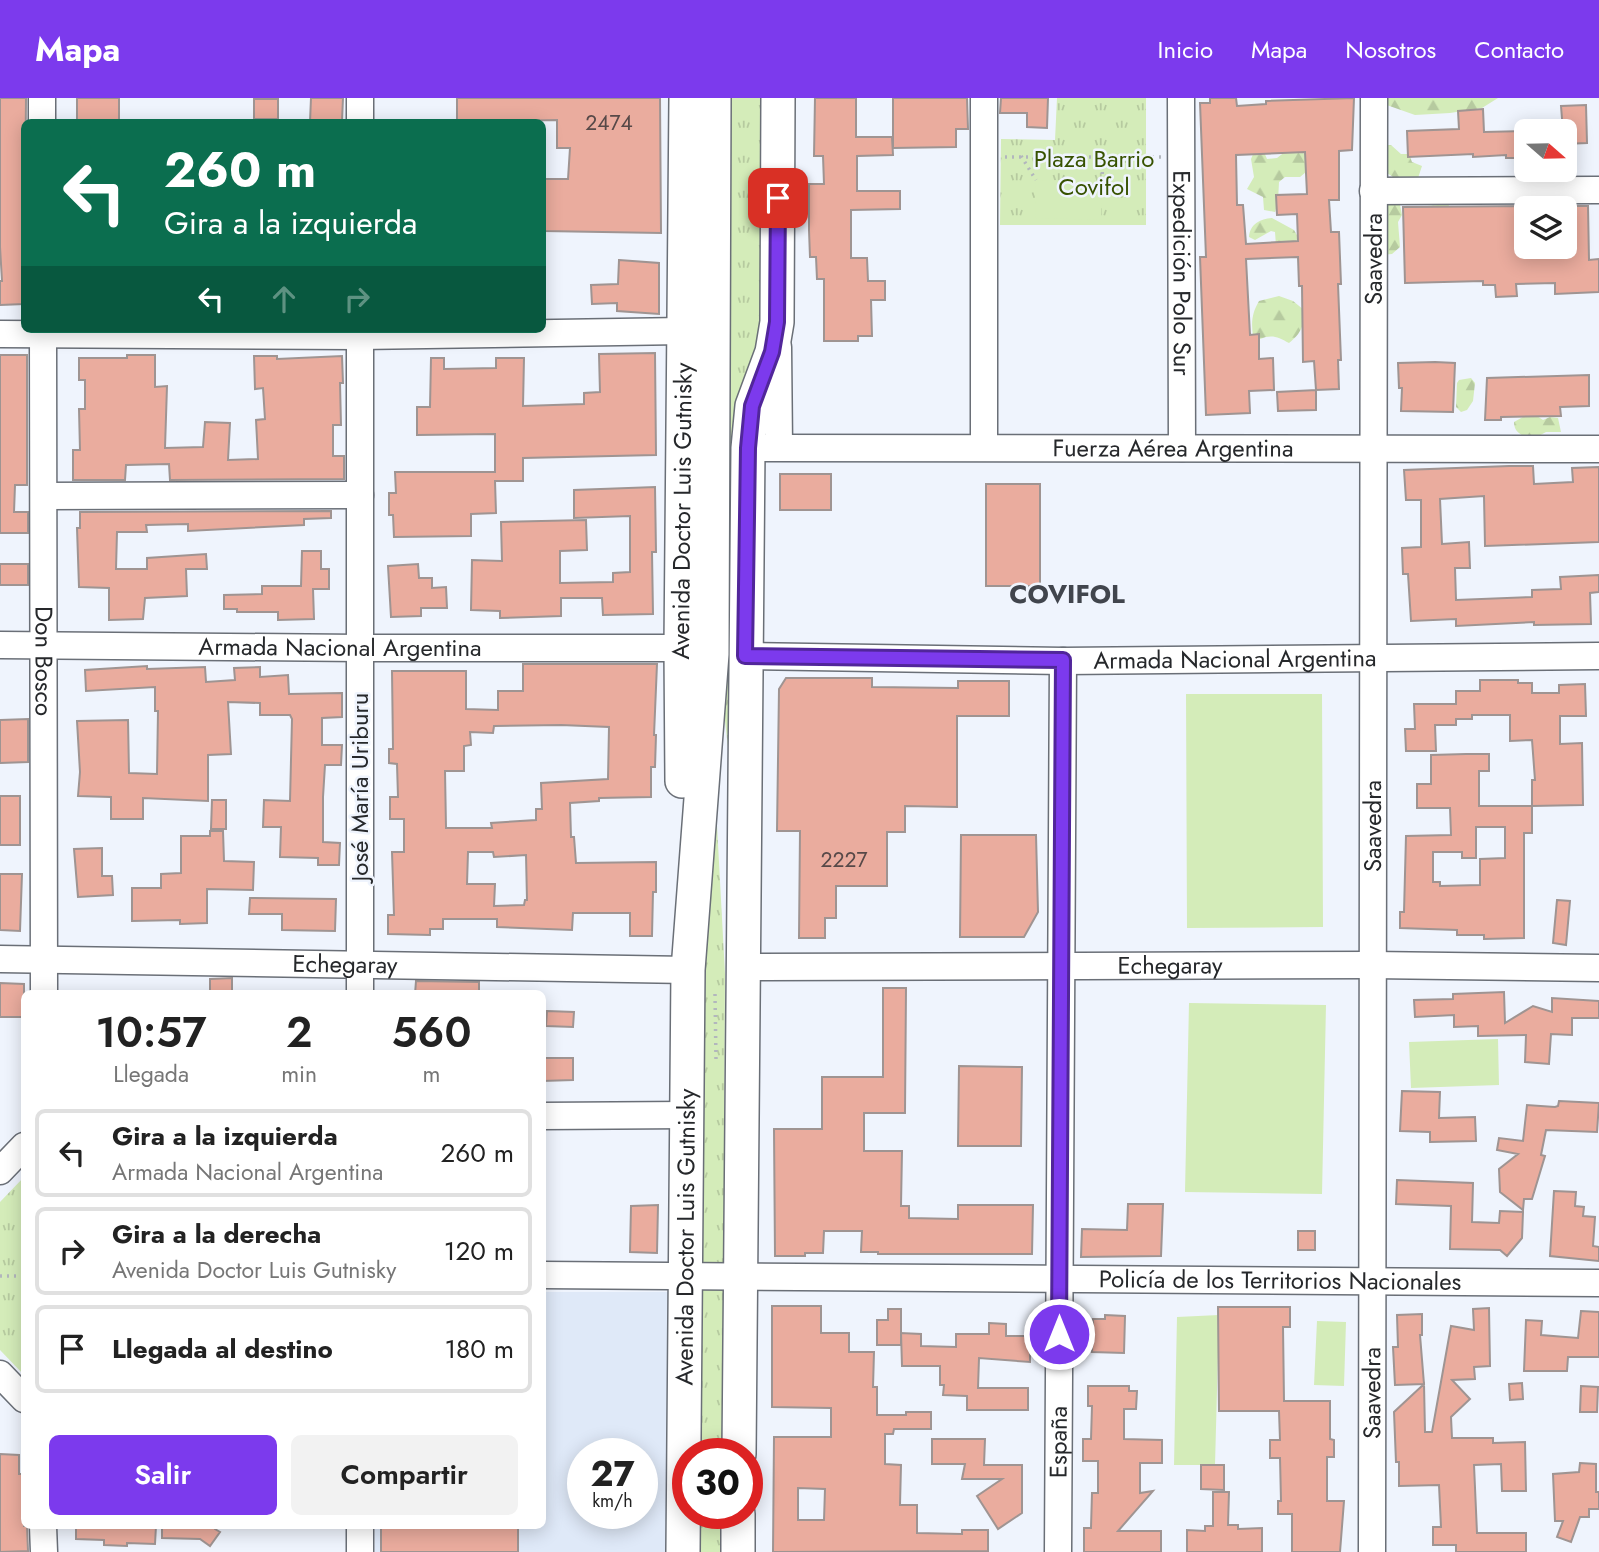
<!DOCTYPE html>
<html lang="es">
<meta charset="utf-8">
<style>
:root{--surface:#fff;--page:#f2f2f2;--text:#222;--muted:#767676;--line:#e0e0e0;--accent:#7c3aed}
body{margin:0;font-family:Jost,sans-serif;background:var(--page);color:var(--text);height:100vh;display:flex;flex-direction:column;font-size:26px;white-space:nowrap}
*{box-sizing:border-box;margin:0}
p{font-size:23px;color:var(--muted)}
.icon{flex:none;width:38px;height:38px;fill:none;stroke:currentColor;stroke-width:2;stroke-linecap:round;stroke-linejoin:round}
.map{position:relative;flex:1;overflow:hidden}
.drawer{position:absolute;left:21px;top:892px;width:525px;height:539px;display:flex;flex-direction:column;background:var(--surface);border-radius:10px;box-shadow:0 4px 18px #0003}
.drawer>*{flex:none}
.guide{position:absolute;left:21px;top:21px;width:525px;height:214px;border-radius:10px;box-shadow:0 4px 18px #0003;background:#0b6e4f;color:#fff;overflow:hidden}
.needle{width:46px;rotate:110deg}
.controls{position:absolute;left:1514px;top:21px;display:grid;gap:14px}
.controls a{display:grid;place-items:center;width:63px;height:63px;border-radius:10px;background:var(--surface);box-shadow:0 4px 18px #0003;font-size:35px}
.speed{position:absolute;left:567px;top:1340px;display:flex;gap:14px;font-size:35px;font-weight:700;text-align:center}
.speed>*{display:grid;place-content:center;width:91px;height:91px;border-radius:50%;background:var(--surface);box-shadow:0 4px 18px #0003;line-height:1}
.speed small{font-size:18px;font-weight:400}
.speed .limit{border:10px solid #d22;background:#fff;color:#111}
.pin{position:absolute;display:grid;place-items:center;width:60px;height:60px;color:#fff;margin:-30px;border-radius:14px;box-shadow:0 4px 10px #0006}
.me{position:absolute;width:77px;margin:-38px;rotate:0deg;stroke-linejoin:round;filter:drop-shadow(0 0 5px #0008)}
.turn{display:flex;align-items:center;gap:24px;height:147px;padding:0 28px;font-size:32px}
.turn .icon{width:91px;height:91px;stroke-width:2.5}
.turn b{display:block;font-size:49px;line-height:60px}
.lanes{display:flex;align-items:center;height:66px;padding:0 28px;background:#0003;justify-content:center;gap:35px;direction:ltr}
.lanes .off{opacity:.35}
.eta{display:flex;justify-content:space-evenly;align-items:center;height:119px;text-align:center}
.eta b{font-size:42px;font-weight:600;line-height:49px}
.cta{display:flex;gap:14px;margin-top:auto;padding:14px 28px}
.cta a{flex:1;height:80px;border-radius:10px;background:var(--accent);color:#fff;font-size:28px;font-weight:600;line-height:80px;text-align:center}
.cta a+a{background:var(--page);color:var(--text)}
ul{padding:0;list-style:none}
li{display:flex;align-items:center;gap:21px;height:88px;margin:0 14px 10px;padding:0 14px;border:4px solid var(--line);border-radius:10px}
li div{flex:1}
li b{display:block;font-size:26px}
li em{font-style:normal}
header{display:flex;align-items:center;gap:42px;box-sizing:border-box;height:98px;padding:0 35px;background:var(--accent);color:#fff}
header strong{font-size:33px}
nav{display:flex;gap:38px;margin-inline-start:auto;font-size:24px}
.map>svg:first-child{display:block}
.built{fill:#dfe9f8;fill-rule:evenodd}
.forest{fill:url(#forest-firs)}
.park{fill:url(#park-tufts)}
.pitch{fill:#d4ecb9}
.building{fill:#eaac9e;stroke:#9f9492;stroke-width:2;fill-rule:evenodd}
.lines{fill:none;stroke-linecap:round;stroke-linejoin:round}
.minor-casing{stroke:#6a6f77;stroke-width:29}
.major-casing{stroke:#6a6f77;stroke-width:36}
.path{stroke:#b2b6bd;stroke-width:3.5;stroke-dasharray:2 5;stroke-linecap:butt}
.minor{stroke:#fff;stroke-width:26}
.major{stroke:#fff;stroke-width:33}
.route-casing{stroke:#51269a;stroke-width:18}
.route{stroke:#7c3aed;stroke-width:12}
.labels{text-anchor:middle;stroke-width:5;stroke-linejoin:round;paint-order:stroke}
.number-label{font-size:21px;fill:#574948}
.park-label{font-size:24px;fill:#375200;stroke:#eff4fd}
.street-label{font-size:24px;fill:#26282b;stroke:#eff4fd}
.neighbourhood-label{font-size:26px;font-weight:bold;fill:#41454d;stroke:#eff4fd}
</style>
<header>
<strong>Mapa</strong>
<nav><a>Inicio</a><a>Mapa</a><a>Nosotros</a><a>Contacto</a></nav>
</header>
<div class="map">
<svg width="1599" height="1454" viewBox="0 0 1599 1454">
<defs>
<pattern id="forest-firs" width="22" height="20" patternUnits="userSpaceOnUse" patternTransform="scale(1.75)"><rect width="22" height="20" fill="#d4ecb9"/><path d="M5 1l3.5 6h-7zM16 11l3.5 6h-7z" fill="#b6ca9f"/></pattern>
<pattern id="park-tufts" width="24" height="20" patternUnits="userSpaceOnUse" patternTransform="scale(1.75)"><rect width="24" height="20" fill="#d4ecb9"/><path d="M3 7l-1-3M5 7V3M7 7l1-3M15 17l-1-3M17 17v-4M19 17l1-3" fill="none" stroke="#b6ca9f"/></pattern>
</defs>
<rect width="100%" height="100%" fill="#eff4fd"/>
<path class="built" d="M543,1194H670L669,1454H375V1428H542ZM583,1356H642V1416H583Z"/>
<path class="forest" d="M1380,0H1498L1482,10L1450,15L1415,17L1381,5Z
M1385,47H1391L1401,56H1409L1412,64L1422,68L1418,80L1407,79L1404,81L1393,79L1387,75Z
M1286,53L1301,54L1305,56L1306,74L1300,79H1285L1279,84L1278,104L1275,114L1264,112L1263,99L1247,91L1254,79L1251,61L1254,54H1264L1267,61L1277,60Z
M1434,87H1437L1439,92L1451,95L1452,102L1448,109L1406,105L1399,102L1402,117L1398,124L1400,149L1392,156L1370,158V139L1378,118L1374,104L1378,98L1388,96L1397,98L1398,94L1425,93Z
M1272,120L1294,132L1298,139L1293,151L1276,148L1275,134L1271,133L1255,142L1249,139C1250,126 1260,121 1272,120Z
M1279,198L1293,203L1304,212C1304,227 1302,235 1289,245C1278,239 1272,236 1260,241L1253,238C1251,224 1252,215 1259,203Z
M1471,280L1475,285L1473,303L1467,312L1461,314L1456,309L1457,285L1459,282Z
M1537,318L1543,322L1550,319L1558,320L1561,334H1546L1533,341C1524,338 1514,336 1514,324L1523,319Z"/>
<path class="park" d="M691,0H768L767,223L736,721L711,498Z
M1057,0H1146V127H1000L1001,41L1055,42Z
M715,690L725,876L723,1356H701L705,874Z
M24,1079V1277L0,1252V1104Z
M701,1416H723V1454H700Z"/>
<path class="pitch" d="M1036,82L1102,83L1101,122L1035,120Z
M1186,596H1322L1323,829L1187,830Z
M1189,905L1326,907L1322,1096L1185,1094Z
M1498,941L1499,987L1411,990L1409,944Z
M1219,1217L1215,1367H1174L1177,1219Z
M1317,1223L1346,1224L1344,1288L1314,1287Z"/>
<path class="building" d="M0,0H26L24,206L0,207V183H2L0,149Z
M77,0H119V22H77Z
M311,0H343L342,23L310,24Z
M457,0H660L661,135L544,133L545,81H568L570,50H557V22L457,24Z
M815,0H856V39H892L893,57L857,58V93H900V111L851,112V160H867L868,183H885V202H871L872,238H858V243H824V181H817L816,159H810L809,132V86H824L823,58H814Z
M893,0H967L968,31H956V49L893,50Z
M1001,0H1048L1047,30L1027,29V15H1000Z
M1210,0H1236L1237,8L1266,6V3L1354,0L1352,52L1339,53V102H1329L1331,134H1339L1341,186H1338L1341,262H1338L1339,291L1316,292L1314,263L1303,264L1302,188H1299L1298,159L1246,161L1250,237L1259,236V261L1273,260L1274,292L1249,293L1250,315L1206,317L1200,159H1206L1200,5H1210ZM1305,54L1307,96L1276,97L1277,117L1297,116L1298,143L1246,146L1243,107H1237L1236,57Z
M254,1H278V21H254Z
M1586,7L1587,45L1564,46L1561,8Z
M1483,11L1484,34L1526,33V60H1506V57L1473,59V56L1408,59L1407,33L1459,31L1458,13Z
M1526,108V155L1564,154V108H1588L1589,162L1599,161V194L1555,196V185L1516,186L1517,198L1496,199L1495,187H1483V183L1405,185L1403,109Z
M619,162L659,165V216L617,213V205L592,206L591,187L618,186Z
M655,255L656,357L523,360V383H495L496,415L471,416V438L394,439L393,417H389V395H396L395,374H495V336L417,337V309H430L431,260H444V271L496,270V260H524L523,308L584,306V295L600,294L599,256Z
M0,257H27V387H15L14,414H28V435H0Z
M127,257H155V289L167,288L165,350L203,349L205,324L230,325L228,362L258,361L256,322L265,321L263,290L255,291L254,258H277V261L342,258L343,285H340L341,327H333V358H344V381L170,382L169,366L126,367L125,382H73V352H80L79,311H85V282H79V260H127Z
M1435,264L1455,265L1453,314L1401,313L1402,290H1399L1398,265Z
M1589,277V308L1560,309L1561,318L1501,319V322H1485L1487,280Z
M1316,292V312L1278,313L1277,294Z
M1509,368H1533L1534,386L1573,384L1572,370L1599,369V444L1485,448L1484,398L1440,401L1442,446L1469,444L1470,470H1455L1456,502L1532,499V492L1561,491L1560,479L1599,477V494L1590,495L1591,526L1534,527V524L1456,528V521L1411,523L1408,476H1403L1402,450L1421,449V402H1406L1404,372Z
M780,376H831V412H780Z
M986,386H1040V488H986Z
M655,389L656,454H652L653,516L603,517L602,500H561V518L500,520V513L471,512L472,462L502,463L501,424L586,422L587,452L560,453V485L613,484V475L630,474V418L574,420V392Z
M331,413V420L304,421V427L188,433V426L146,427L147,434H117L116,471H147V460L206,456L207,471H186L187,498L145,500L143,521L109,522V490L79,489L77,430H80V414Z
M302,453H321V471H329V491H313L314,521L278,522V514H237V511H224V497L262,496V488H301Z
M0,466H28V487H0Z
M418,466L419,480H432V490L446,489L447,510H421V518L391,519L388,468Z
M523,566H657L654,637H656L655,669H651V699L599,700V703L570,705L571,739H574L576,765L656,764V794H653L652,838H630V815H573L572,832L497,829V821H443V831H430V837L388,836V817H394L392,754H404V721H390V699H398L397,666L389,665V651H393L392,573H466V611L498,612V593H523ZM561,627L609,629L608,681L541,685L542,711H536V722L491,725L492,730H446L445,673H464V648L471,647L470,634L493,635L494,628ZM468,754H493L494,759L526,757L527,802H525L524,807L494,808L495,786H467Z
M147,568V571L205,569L206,584L235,582L234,570L260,569V579L288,577L289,596L342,595V619L322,620V647H342L341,667H325L323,699V744L340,745L339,767H318V760L280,759L281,729H263L264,702L290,703L292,621L290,617H260V605L228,604L231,656L208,657V703L143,700V721H111V699L78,698L80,674L77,623L128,622L129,675L157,676L158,613H155V589L86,593L85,572Z
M786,580H872V589L958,590V583H1009V618H957V709L905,708V734H887V788H836V820H825V840H799L800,733H777L779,591Z
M1480,582H1518V585H1532V595H1559V587L1585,586L1586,618H1560V646L1582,645L1583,707L1532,708V682H1535L1532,642L1510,643V617H1472V621H1456V627H1435L1436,653H1406L1405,631H1415L1414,606H1456V593H1480Z
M28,621V664L0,665V622Z
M1466,656H1489V673H1479V708H1532V735H1524V840L1484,841V837H1457V832L1400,830V814H1404L1406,738L1451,737L1450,710H1417V686H1431V657ZM1476,729H1505V760L1480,761V787L1440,788V784H1433V754H1462V760H1476Z
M0,698H20V747H0Z
M212,702H226V731H211Z
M210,733H223L224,763L254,764L253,792L207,791V825L180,826V822L132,823V790H161V776L181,775V738H210Z
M961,737H1036L1038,814L1024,839H960Z
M102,750V778H112L113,797L78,799L74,751Z
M0,776H22L20,833L0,832Z
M250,800L336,801L335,833L282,832V816H249Z
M1557,802L1570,803L1566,847L1553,845Z
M232,880V896H210V881Z
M416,883L479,884V896H415Z
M0,885L24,886V919H0Z
M883,890H906L905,1015H864V1053H902L901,1108H909V1120L958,1121V1107H1033L1032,1156H878V1154H861L862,1133H824L823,1155H805V1158H775L774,1031H822V979H883Z
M1504,894L1505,925L1533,908L1552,914V900L1599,903V920H1572V937L1551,936L1549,966L1525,964L1526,937L1478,938V928L1454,929V917L1415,919L1414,902L1453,901V896Z
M547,913L574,914L573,929L546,928Z
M542,960H573V982L542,983Z
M959,968L1022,969L1021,1048H958Z
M1402,993L1440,994L1439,1020L1475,1019L1476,1043L1430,1044V1034L1400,1033Z
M1559,1003L1599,1005L1597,1034L1546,1032L1541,1057L1545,1058L1532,1101H1524L1523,1112L1500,1094L1499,1071L1518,1056L1497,1052L1499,1040L1523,1043L1527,1007L1555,1009L1558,1008Z
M1397,1082L1473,1085L1472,1124L1499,1125L1500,1113L1523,1114L1522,1140L1507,1158L1500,1152L1450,1151L1451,1108L1396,1106Z
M1554,1093L1576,1094L1575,1108L1584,1109L1583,1118L1595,1119L1593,1148L1599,1149V1163L1550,1158Z
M1128,1106H1163L1161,1158L1081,1159L1082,1131L1127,1132Z
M658,1107L657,1155L630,1154L631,1108Z
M1298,1133H1315V1152H1298Z
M772,1208H821V1235H849V1254H874L873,1289H877V1317H906V1314H931V1331H894L893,1336H885V1366L901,1367L900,1407H917V1435L962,1436V1432H988V1453L773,1454L774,1339H831V1310L772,1309ZM798,1390L825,1391L824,1422H798Z
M1218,1209H1290V1229H1283L1284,1303H1330V1341L1334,1342V1359H1327V1403H1344L1340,1454H1292V1416H1278V1403H1281L1280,1360H1270V1342H1280L1279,1313H1219Z
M1489,1210L1490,1268L1474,1269L1475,1281L1452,1282L1470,1301L1451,1319L1452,1340H1493V1345L1525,1344L1526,1393H1502L1501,1366L1474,1367L1477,1435H1526V1454H1456V1447H1433V1429H1441L1439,1387L1399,1388V1364H1396L1394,1314L1424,1286L1425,1334H1432L1451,1228L1474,1232L1473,1211Z
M888,1211H901V1247H877V1222H888Z
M1581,1213L1599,1214V1259H1568L1567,1273H1524L1526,1222L1542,1223L1541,1237L1578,1240Z
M1422,1216V1237H1420L1424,1286L1395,1287L1393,1249H1398L1397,1217Z
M1105,1217L1125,1218L1124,1255L1092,1254L1093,1221H1105Z
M989,1225L1006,1226V1238H1030V1264L979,1260L978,1290H1028V1312H967V1298L943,1297L944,1287H940V1268H902L901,1235L921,1236V1248L956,1249V1236H989Z
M1522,1285L1523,1301L1510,1302L1509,1286Z
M1088,1288H1129V1293H1137L1136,1311H1124V1341L1162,1342V1365H1140V1395L1153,1393L1118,1433H1161V1454H1084V1430H1091L1092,1395H1098V1363H1083V1341H1091L1092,1308H1088Z
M1581,1288L1598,1289L1597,1314H1580Z
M932,1341H985L984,1367H1022V1415L998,1431L977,1398L1002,1381H962L965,1366H932Z
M0,1356L19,1357V1376H24V1428H27L28,1453L0,1454Z
M1580,1365L1596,1366V1394H1599V1411H1589V1419H1580L1571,1444L1557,1439L1563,1423H1555L1553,1376L1579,1374Z
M1201,1367H1224V1392L1201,1391Z
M1213,1394H1229L1228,1427H1238V1431L1262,1430V1454H1187V1432L1205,1433V1428H1213Z
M76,1428H156L155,1446L127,1445V1448L104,1447V1442L76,1441Z
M162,1428H215V1431L220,1434L210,1448L200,1441L162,1440Z
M381,1428H518V1454H381Z"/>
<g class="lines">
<defs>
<g id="minor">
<path d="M42,0V24"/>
<path d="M984,0V349"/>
<path id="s1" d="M1181,0L1182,350"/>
<path d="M360,24V0"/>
<path d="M1373,93L1599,92"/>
<path id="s2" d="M43,231L44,896"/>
<path d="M360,231V896"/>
<path d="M0,236L360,238L683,233"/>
<path d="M778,249L779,349"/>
<path id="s3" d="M748,350L1599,351"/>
<path d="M45,398L360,397"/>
<path id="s4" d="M0,547L360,550H681"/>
<path id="s5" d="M745,558L1063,563L1599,558"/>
<path id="s6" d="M0,861L688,872"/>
<path id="s7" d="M743,869L1372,867L1599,870"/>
<path d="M542,1018L687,1017"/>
<path d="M0,1073L24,1048"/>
<path id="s8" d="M542,1177L1599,1185"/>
<path d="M0,1276L24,1301"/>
<path d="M43,1428L44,1454"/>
<path d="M360,1428V1454"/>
<path id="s9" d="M1058,1454L1063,563"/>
<path id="s10" d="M1372,1454L1374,0"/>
</g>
<g id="major">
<path id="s11" d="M682,683L681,550L686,0"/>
<path d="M739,1356L748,350L752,308L772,254L777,224L778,0"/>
<path id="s12" d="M683,1454L688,872L712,556L714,0"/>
<path d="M738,1454V1416"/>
</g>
</defs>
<use href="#minor" class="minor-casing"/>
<use href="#major" class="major-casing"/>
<path class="path" d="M1021,58L1036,82
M1005,59H1161
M1102,83L1103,59
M715,896L716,962
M0,1178H24"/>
<use href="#minor" class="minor"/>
<use href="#major" class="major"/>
</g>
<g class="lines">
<defs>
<path id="route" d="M778,100L777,224L772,254L752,308L748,350L745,558L1063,562L1059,1236"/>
</defs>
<use href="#route" class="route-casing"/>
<use href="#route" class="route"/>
</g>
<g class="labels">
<g class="number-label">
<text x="609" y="32">2474</text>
<text x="844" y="769">2227</text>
</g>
<g class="park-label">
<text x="1094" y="69">Plaza Barrio<tspan x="1094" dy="28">Covifol</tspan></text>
</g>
<g class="street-label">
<text dy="8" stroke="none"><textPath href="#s10" startOffset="1293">Saavedra</textPath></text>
<text dy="8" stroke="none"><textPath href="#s1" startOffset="175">Expedición Polo Sur</textPath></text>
<text dy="8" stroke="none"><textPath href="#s3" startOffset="425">Fuerza Aérea Argentina</textPath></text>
<text dy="8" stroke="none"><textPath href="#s11" startOffset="270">Avenida Doctor Luis Gutnisky</textPath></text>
<text dy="8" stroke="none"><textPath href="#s4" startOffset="340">Armada Nacional Argentina</textPath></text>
<text dy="8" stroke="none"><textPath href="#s5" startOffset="490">Armada Nacional Argentina</textPath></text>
<text dy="8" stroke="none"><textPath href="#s2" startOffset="332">Don Bosco</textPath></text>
<text transform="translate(360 689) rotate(-90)" y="8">José María Uriburu</text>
<text dy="8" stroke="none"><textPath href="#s10" startOffset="726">Saavedra</textPath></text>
<text dy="8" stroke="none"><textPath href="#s6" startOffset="345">Echegaray</textPath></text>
<text dy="8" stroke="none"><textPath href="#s7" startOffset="427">Echegaray</textPath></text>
<text dy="8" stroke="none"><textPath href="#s12" startOffset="315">Avenida Doctor Luis Gutnisky</textPath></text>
<text dy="8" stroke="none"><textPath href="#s8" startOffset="738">Policía de los Territorios Nacionales</textPath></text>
<text dy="8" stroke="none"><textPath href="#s10" startOffset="159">Saavedra</textPath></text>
<text dy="8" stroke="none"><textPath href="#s9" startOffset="110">España</textPath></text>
</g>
<g class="neighbourhood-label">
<text x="1067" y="505">COVIFOL</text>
</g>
</g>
</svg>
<div class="controls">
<a><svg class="needle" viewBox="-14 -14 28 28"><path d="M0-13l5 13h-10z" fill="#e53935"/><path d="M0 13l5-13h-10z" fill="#767676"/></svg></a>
<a><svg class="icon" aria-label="layers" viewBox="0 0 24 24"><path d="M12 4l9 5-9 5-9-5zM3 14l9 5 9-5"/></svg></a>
</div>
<div class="speed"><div>27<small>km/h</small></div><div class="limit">30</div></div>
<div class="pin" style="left:778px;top:100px;background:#d93025"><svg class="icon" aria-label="arrive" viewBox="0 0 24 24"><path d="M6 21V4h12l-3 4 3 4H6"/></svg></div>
<svg class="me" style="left:1059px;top:1236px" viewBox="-20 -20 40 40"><circle r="17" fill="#7c3aed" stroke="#fff" stroke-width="3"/><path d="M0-11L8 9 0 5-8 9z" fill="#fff"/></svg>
<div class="guide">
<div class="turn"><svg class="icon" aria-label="left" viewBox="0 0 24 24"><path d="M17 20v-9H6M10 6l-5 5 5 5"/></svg><div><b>260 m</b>Gira a la izquierda</div></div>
<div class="lanes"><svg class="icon" aria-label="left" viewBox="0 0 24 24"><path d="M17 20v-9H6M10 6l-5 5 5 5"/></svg><svg class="icon off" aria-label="ahead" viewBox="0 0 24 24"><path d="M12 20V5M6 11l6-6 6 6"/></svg><svg class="icon off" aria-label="right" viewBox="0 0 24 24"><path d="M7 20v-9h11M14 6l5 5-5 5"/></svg></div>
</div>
<section class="drawer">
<div class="eta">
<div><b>10:57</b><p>Llegada</p></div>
<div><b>2</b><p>min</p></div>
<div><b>560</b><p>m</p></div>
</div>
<ul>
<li><svg class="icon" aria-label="left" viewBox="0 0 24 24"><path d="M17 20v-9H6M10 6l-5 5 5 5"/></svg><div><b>Gira a la izquierda</b><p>Armada Nacional Argentina</p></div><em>260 m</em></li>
<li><svg class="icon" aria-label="right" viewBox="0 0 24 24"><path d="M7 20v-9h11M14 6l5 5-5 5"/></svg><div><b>Gira a la derecha</b><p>Avenida Doctor Luis Gutnisky</p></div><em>120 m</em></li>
<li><svg class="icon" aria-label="arrive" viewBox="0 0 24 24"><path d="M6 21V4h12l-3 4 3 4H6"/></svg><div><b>Llegada al destino</b></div><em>180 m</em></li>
</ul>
<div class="cta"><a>Salir</a><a>Compartir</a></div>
</section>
</div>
